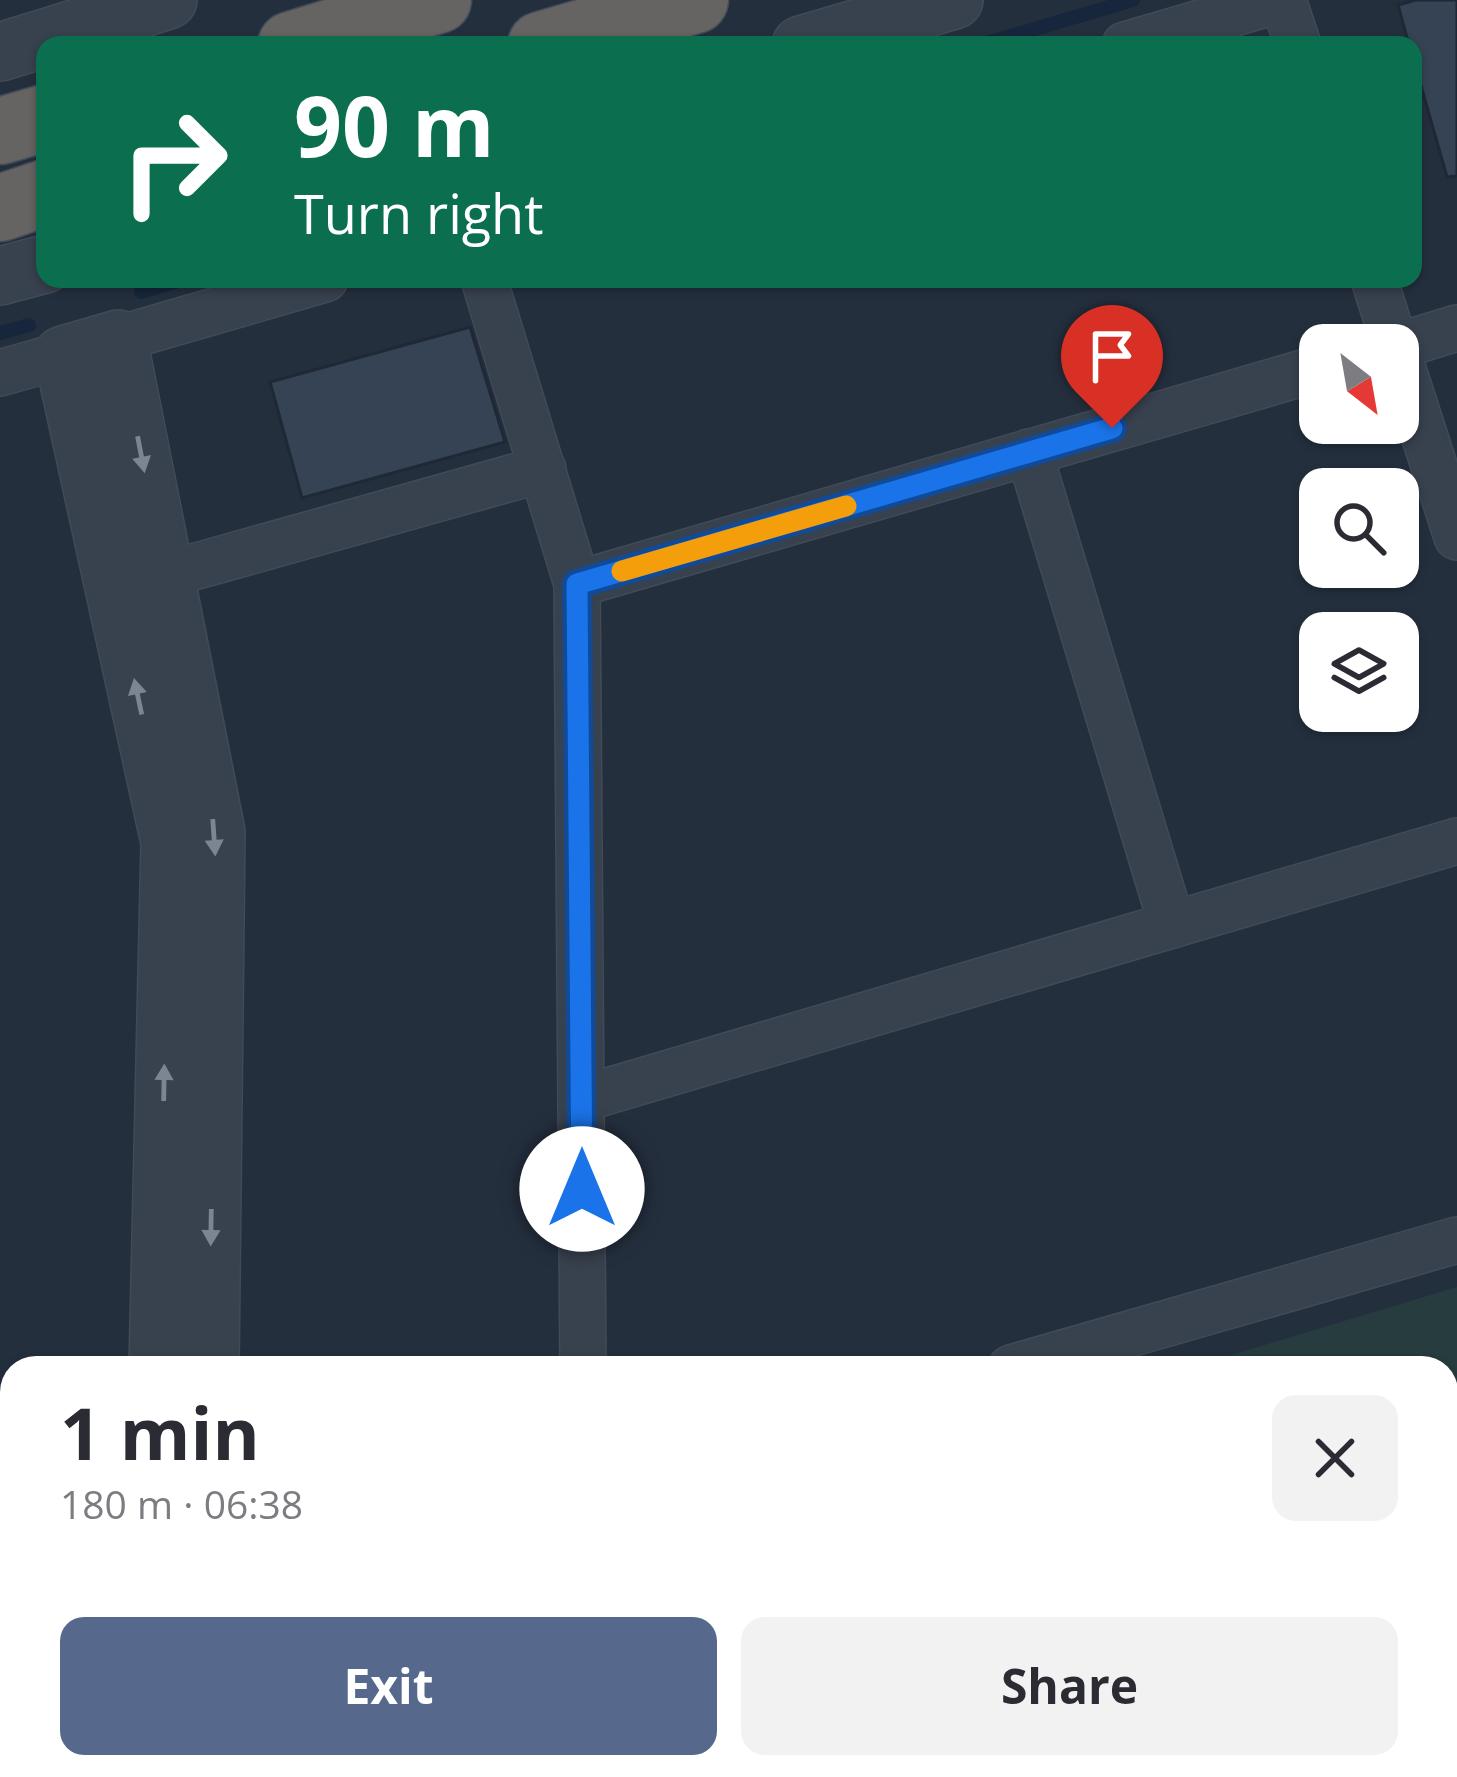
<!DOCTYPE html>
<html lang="en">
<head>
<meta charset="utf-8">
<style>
  :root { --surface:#fff; --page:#f2f2f3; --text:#2b2b33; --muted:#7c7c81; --accent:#56698c }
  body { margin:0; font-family:"Open Sans",sans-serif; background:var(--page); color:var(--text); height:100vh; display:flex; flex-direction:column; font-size:45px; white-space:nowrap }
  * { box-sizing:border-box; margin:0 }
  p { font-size:39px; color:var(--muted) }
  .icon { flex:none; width:66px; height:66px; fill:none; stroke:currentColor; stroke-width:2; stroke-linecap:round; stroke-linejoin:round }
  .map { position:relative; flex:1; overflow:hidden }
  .panel { position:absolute; left:0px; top:1356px; width:1458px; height:423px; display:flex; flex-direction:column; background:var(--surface); border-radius:36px 36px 0 0; box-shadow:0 3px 9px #0004 }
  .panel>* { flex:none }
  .banner { position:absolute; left:36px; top:36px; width:1386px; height:252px; border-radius:24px; box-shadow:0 3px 9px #0004; background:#0b6e4f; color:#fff; overflow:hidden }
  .needle { width:78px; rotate:149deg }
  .fabs { position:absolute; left:1299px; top:324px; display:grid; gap:24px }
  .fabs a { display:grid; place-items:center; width:120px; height:120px; border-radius:24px; background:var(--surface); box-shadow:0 3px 9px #0004; font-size:60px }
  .pin { position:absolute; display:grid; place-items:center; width:102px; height:102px; color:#fff; margin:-123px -51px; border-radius:50% 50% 50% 0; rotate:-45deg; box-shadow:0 0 12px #0007 }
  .pin .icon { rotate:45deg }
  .me { position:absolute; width:132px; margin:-66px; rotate:0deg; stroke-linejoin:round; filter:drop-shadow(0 0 9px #0008) }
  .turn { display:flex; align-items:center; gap:42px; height:252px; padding:0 60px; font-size:54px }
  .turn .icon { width:156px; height:156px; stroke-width:2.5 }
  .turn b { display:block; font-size:84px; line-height:102px }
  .round { display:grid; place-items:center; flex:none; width:126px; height:126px; border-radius:24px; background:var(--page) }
  .head { display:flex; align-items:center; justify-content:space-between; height:204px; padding:0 60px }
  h1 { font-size:72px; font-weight:700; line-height:90px }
  .cta { display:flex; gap:24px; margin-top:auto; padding:24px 60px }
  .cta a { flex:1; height:138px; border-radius:24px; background:var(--accent); color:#fff; font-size:48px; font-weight:700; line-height:138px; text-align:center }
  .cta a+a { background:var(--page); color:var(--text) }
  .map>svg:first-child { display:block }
  .green { fill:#263c3f }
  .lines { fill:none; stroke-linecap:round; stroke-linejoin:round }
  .stream { stroke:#17263c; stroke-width:14 }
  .building { fill:#364354; stroke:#1f2835; stroke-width:3 }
  .minor-casing { stroke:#414a57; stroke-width:48 }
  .tertiary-casing { stroke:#414a57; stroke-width:60 }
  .trunk-casing { stroke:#434c59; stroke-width:69 }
  .minor { stroke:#38414e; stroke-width:45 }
  .tertiary { stroke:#38414e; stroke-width:57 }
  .trunk { stroke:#656462; stroke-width:66 }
  .oneway { fill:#7c8592 }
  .route-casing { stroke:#114b97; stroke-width:30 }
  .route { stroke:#1a73e8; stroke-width:21 }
  .slow { stroke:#f59e0b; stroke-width:21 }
</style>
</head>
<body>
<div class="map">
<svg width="1457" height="1777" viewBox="0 0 1457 1777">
  <rect width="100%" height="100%" fill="#242f3e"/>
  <path class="green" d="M1457 1287V1777H1245L1242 1767H1446V1368H1188Z"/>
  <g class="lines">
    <g class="stream">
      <path d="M980 45 1133 0"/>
      <path d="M141 292 184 279"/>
      <path d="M0 333 29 325"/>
    </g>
  </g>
  <g class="building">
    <path d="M1416 0H1457V176L1447 177 1413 58V45H1409L1398 5Z"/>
    <path d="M470 327 505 442 302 498 270 382Z"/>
  </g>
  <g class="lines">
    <defs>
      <g id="minor">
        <path d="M1283 0 1298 45"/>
        <path d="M1125 45 1279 0"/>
        <path d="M484 279 577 584 583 1368"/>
        <path d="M1374 279 1395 345"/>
        <path d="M118 339 325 279"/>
        <path d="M1398 346 1457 328"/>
        <path d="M1398 354 1457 537"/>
        <path d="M0 373 63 355"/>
        <path d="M1029 452 1172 925"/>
        <path d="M165 575 543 469"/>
        <path d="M577 584 1320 368"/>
        <path d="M581 1099 1457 841"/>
        <path d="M1011 1368 1457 1240"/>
        <path d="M872 1767 875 1777"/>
        <path d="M1204 1767 1207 1777"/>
        <path d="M784 1777 817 1767"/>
      </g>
      <g id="tertiary">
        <path d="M801 45 954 0"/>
        <path d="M0 52 168 0"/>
        <path d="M0 276 45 264"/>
        <path d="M158 1368 170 842 63 355 118 339 216 832 210 1368"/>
        <path d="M152 1777V1767"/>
        <path d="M205 1777V1767"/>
      </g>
      <g id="trunk">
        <path d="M291 45 438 0"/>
        <path d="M541 45 695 0"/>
        <path d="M0 131 45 118"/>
        <path d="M0 208 45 193"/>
      </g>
    </defs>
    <use href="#minor" class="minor-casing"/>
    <use href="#tertiary" class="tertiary-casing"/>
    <use href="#trunk" class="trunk-casing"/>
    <use href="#minor" class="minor"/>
    <use href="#tertiary" class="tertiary"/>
    <use href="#trunk" class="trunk"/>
  </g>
  <defs><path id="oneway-solid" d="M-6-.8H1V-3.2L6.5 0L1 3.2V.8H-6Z" transform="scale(3)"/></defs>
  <g class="oneway">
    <use href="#oneway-solid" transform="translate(141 454) rotate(79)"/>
    <use href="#oneway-solid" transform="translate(138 697) rotate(-102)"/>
    <use href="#oneway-solid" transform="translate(214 837) rotate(86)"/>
    <use href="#oneway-solid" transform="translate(164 1083) rotate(-89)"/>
    <use href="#oneway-solid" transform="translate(211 1227) rotate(91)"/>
  </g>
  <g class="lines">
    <defs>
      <path id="route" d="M582 1189 577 584 1112 428"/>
    </defs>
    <use href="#route" class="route-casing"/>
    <use href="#route" class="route"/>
    <path class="slow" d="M622 571 846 506"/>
  </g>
</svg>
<div class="fabs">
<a><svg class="needle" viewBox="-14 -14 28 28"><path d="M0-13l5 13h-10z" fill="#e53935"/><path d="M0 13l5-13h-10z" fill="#7c7c81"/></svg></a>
<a><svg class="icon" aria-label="search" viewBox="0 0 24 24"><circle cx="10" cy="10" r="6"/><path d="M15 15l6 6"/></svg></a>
<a><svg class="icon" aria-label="layers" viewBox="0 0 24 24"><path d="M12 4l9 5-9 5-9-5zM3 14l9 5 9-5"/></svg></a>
</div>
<div class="pin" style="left:1112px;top:428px;background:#d93025"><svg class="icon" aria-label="arrive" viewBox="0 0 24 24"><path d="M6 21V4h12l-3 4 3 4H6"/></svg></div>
<svg class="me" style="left:582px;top:1189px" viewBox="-20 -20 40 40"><circle r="19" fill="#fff"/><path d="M0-13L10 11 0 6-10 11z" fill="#1a73e8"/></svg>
<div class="banner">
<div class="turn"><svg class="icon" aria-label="right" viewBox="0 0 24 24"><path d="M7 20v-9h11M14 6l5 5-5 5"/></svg><div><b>90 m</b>Turn right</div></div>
</div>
<section class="panel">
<div class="head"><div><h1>1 min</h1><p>180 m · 06:38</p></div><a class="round"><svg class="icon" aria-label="close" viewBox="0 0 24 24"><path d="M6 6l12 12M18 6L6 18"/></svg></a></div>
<div class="cta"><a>Exit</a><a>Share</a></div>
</section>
</div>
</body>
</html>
